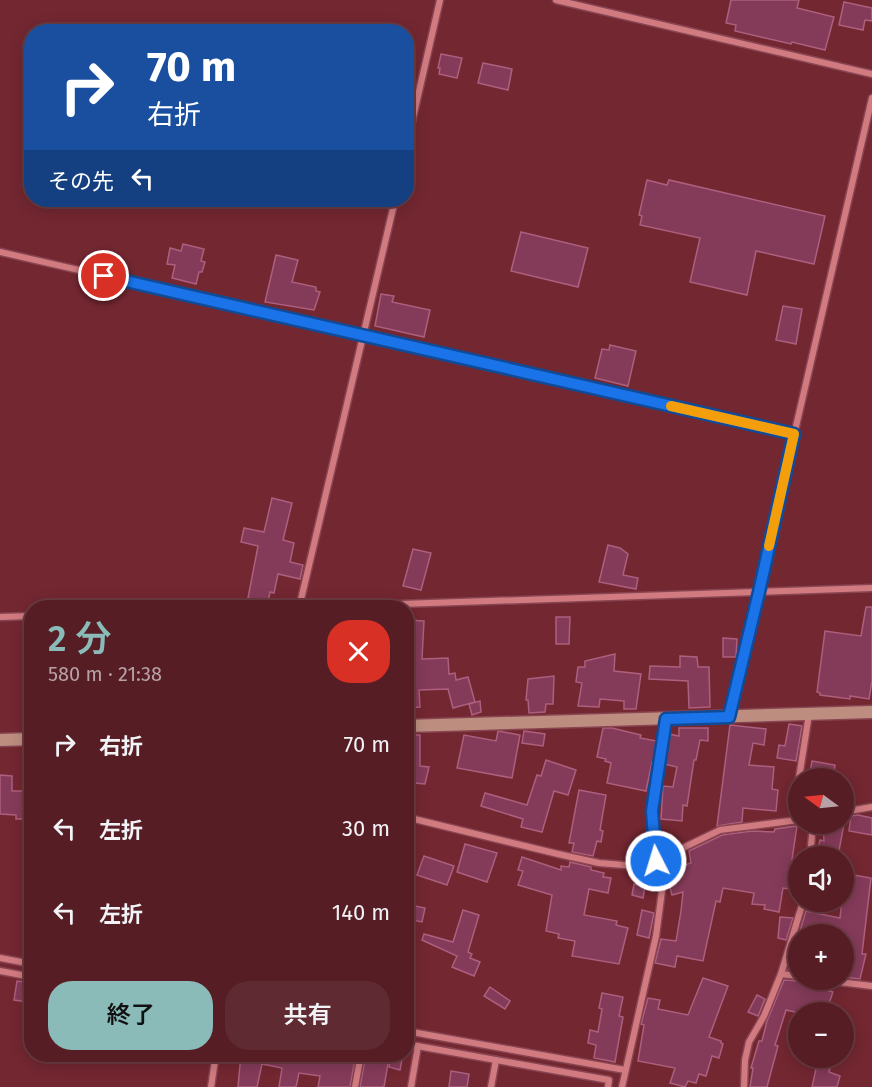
<!DOCTYPE html>
<html lang="ja">
<head>
<meta charset="utf-8">
<style>
  :root { --surface:#561d25; --page:#5f2a32; --text:#f1f3f6; --muted:#b6a2a7; --line:#6c3b42; --accent:#8bbbb9 }
  body { margin:0; font-family:"Fira Sans","Noto Sans JP",sans-serif; background:var(--page); color:var(--text); height:100vh; display:flex; flex-direction:column; font-size:22px; white-space:nowrap }
  * { box-sizing:border-box; margin:0 }
  p { font-size:20px; color:var(--muted) }
  .icon { flex:none; width:33px; height:33px; fill:none; stroke:currentColor; stroke-width:2; stroke-linecap:round; stroke-linejoin:round }
  .map { position:relative; flex:1; overflow:hidden }
  .side { position:absolute; left:24px; top:600px; width:390px; height:462px; display:flex; flex-direction:column; background:var(--surface); border-radius:24px; box-shadow:0 3px 15px #0003,0 0 0 2px var(--line) }
  .side>* { flex:none }
  .banner { position:absolute; left:24px; top:24px; width:390px; height:183px; border-radius:24px; box-shadow:0 3px 15px #0003,0 0 0 2px var(--line); background:#1a4fa0; color:#fff; overflow:hidden }
  .needle { width:39px; rotate:285deg }
  .fabs { position:absolute; left:788px; top:768px; display:grid; gap:12px }
  .fabs a { display:grid; place-items:center; width:66px; height:66px; border-radius:50%; background:var(--surface); box-shadow:0 3px 15px #0003,0 0 0 2px var(--line); font-size:30px }
  .pin { position:absolute; display:grid; place-items:center; width:51px; height:51px; color:#fff; margin:-26px; border:3px solid #fff; border-radius:50%; box-shadow:0 2px 6px #0007 }
  .me { position:absolute; width:66px; margin:-33px; rotate:355deg; stroke-linejoin:round; filter:drop-shadow(0 0 4px #0008) }
  .turn { display:flex; align-items:center; gap:21px; height:126px; padding:0 24px; font-size:27px }
  .turn .icon { width:78px; height:78px; stroke-width:2.5 }
  .turn b { display:block; font-size:42px; line-height:51px }
  .then { display:flex; align-items:center; height:57px; padding:0 24px; background:#0003; gap:12px; font-size:22px }
  .round { display:grid; place-items:center; flex:none; width:63px; height:63px; border-radius:24px; background:var(--page) }
  .headline { display:flex; align-items:center; justify-content:space-between; height:102px; padding:0 24px }
  h1 { font-size:36px; font-weight:600; line-height:45px; color:var(--accent) }
  .action { display:flex; gap:12px; margin-top:auto; padding:12px 24px }
  .action a { flex:1; height:69px; border-radius:24px; background:var(--accent); color:#111; font-size:24px; font-weight:600; line-height:69px; text-align:center }
  .action a+a { background:var(--page); color:var(--text) }
  ul { padding:0; list-style:none }
  li { display:flex; align-items:center; gap:18px; height:84px; padding:0 24px }
  li div { flex:1 }
  li b { display:block; font-size:22px }
  li em { font-style:normal }
  .map>svg:first-child { display:block }
  .building { fill:#843b59; stroke:#ad5f7e; stroke-width:1.5 }
  .lines { fill:none; stroke-linecap:round; stroke-linejoin:round }
  .street-casing { stroke:#884551; stroke-width:9 }
  .secondary-casing { stroke:#884551; stroke-width:15 }
  .street { stroke:#d17b81; stroke-width:6 }
  .secondary { stroke:#bd8e80; stroke-width:12 }
  .route-casing { stroke:#114b97; stroke-width:15 }
  .route { stroke:#1a73e8; stroke-width:10 }
  .slow { stroke:#f59e0b; stroke-width:10 }
</style>
</head>
<body>
<div class="map">
<svg width="872" height="1087" viewBox="0 0 872 1087">
  <rect width="100%" height="100%" fill="#732731"/>
  <g class="building">
    <path d="M731 0H799L797 8 834 17 825 50 792 42 791 44 735 31 736 25 726 23Z"/>
    <path d="M844 2 872 8V21L865 20 863 30 839 25Z"/>
    <path d="M441 54 462 58 457 78 439 74 440 68H438Z"/>
    <path d="M483 63 512 69 508 90 478 83Z"/>
    <path d="M647 180 667 185 669 180 825 216 814 264 756 251 747 295 690 282 700 238 640 225 642 216 639 215Z"/>
    <path d="M521 232 588 248 578 287 511 271Z"/>
    <path d="M183 244 204 249 201 261 205 262 202 272H199L196 284 172 278 175 265 167 264 170 248 181 251Z"/>
    <path d="M276 255 298 260 292 282 316 287V291L320 292 314 310 265 302Z"/>
    <path d="M381 294 394 296 392 302 430 310 424 337 375 326Z"/>
    <path d="M783 306 802 309 796 344 776 340Z"/>
    <path d="M610 345 636 351 628 386 595 378 602 349 609 350Z"/>
    <path d="M272 498 292 503 283 540 294 543 290 562 303 565 300 579 278 574 274 593 270 592 268 602 248 598 258 546 241 542 244 528 264 532Z"/>
    <path d="M608 545 620 548 628 554 623 575 638 578 636 589 599 582Z"/>
    <path d="M413 549 431 553 421 590 403 586Z"/>
    <path d="M866 607H872V681L869 699 850 696V699L820 695V693L817 692 825 631 861 636Z"/>
    <path d="M556 617H570L569 644H556Z"/>
    <path d="M407 620 424 621 422 659 448 658 449 674 455 673 456 680 468 677 475 702 453 708 448 689 419 690 420 707 406 708Z"/>
    <path d="M723 638 737 639 736 657H723Z"/>
    <path d="M615 654 614 671 641 674 636 709H624V701L600 699 599 707 578 706 582 683 576 682 578 667H585V661Z"/>
    <path d="M680 656 697 657 698 667H709L710 707 689 708 688 681 649 679 650 666 680 667Z"/>
    <path d="M554 676 553 704H546L545 712 529 713 528 700H526L528 679Z"/>
    <path d="M480 701 481 712 472 715 469 704Z"/>
    <path d="M789 724 802 726 796 761 777 758 779 745 785 746Z"/>
    <path d="M730 725 766 729 764 745 753 743 749 765 774 767 772 789 778 790 776 811 743 808 742 822 717 826Z"/>
    <path d="M603 728H612L641 735 640 738 657 741 654 762H652L646 791 607 783 611 763 605 761 606 759 597 757Z"/>
    <path d="M679 728H708V741L700 740 696 760H694L687 806 683 805 682 821 661 819 663 786 673 787 677 767 664 764 669 734 679 736Z"/>
    <path d="M498 731 520 735 512 778 457 768 464 735 496 741Z"/>
    <path d="M524 731 545 734 543 746 522 743Z"/>
    <path d="M406 735H420V766L429 767 425 784 414 783 415 770H406Z"/>
    <path d="M546 760 576 770 568 795 554 791 542 832 521 827 523 819 481 806 485 793 527 805 537 775 541 776Z"/>
    <path d="M812 761 835 765 833 778H809Z"/>
    <path d="M0 775 12 776V791H30V819H16V815L0 814Z"/>
    <path d="M579 790 606 795 600 830 603 831 601 842 597 841 593 856 572 852 574 843H569Z"/>
    <path d="M858 815 872 818V835L849 831 851 816Z"/>
    <path d="M823 824H844L838 856H816L820 840 824 841Z"/>
    <path d="M797 826 790 873 798 874 796 890 783 888 779 912 764 909 765 905 752 904 754 893 723 888 720 902 716 901 703 961 677 956 675 967 655 963 661 939 676 941 681 911 683 892 672 895 665 871 691 863 689 851 722 835 752 831 774 832 775 829Z"/>
    <path d="M465 844 497 853 487 882 457 872Z"/>
    <path d="M424 856 454 866 447 885 417 875Z"/>
    <path d="M522 857 561 870V866L569 867 570 862 591 867V870L604 873 603 877 611 878 608 893 589 889 584 915 617 921 616 925 628 928 619 964 572 956 575 941 558 938 559 934 546 931 552 895 518 885 523 871 518 870Z"/>
    <path d="M854 875 871 878 862 954H866L860 979 843 977V934H799L806 911 840 918 843 891 852 892Z"/>
    <path d="M634 884 645 886 643 898 632 895Z"/>
    <path d="M406 904 425 908 422 922 406 919Z"/>
    <path d="M463 910 479 915 468 952 472 954 470 958 480 962 474 976 452 967 457 956 422 940 424 934 453 942Z"/>
    <path d="M642 910 654 913 649 938 637 935Z"/>
    <path d="M780 917 793 918 786 940 778 938Z"/>
    <path d="M798 936V971L788 970Z"/>
    <path d="M703 978 728 986 709 1037 721 1041V1043L723 1044 719 1058 712 1056 706 1076 699 1074 696 1083 688 1081 685 1087 670 1083 675 1068 638 1061 644 1025 641 1024 648 998 660 1000 658 1009 688 1015Z"/>
    <path d="M784 980 798 981 833 992 826 1012H795L786 1010 775 1045 778 1046 767 1087H750L753 1068H751L759 1041H762L767 1021Z"/>
    <path d="M17 981 30 983 27 1002 14 1000Z"/>
    <path d="M490 987 510 1001 505 1009 484 996Z"/>
    <path d="M602 993 623 997 619 1016 623 1017 615 1062 594 1058 596 1045 588 1043 590 1030 598 1032 602 1009 599 1008Z"/>
    <path d="M757 995 765 999 758 1016 748 1012Z"/>
    <path d="M241 1054H356L350 1087H318L320 1076 299 1073 296 1087H279L282 1068 262 1064 257 1087H238Z"/>
    <path d="M366 1054 389 1058 384 1087H360Z"/>
    <path d="M391 1054H403L400 1070 389 1067Z"/>
    <path d="M817 1064 830 1068 829 1072 840 1076 837 1087H812Z"/>
    <path d="M451 1071 469 1074 467 1087H449Z"/>
  </g>
  <g class="lines">
    <defs>
      <g id="street">
        <path d="M556 0 872 74"/>
        <path d="M406 148 440 0"/>
        <path d="M0 252 794 434"/>
        <path d="M285 608 872 588"/>
        <path d="M299 608 395 200"/>
        <path d="M0 617 32 616"/>
        <path d="M729 716 872 98"/>
        <path d="M799 778 809 714"/>
        <path d="M843 812 872 807"/>
        <path d="M406 817 558 854 599 863 636 866 656 861 720 830 798 820"/>
        <path d="M795 820 794 807 798 786"/>
        <path d="M810 856 813 824"/>
        <path d="M0 958 32 964"/>
        <path d="M0 971 32 977"/>
        <path d="M781 974 798 976"/>
        <path d="M823 980 872 986"/>
        <path d="M406 1031 625 1070"/>
        <path d="M406 1044 609 1080 608 1087"/>
        <path d="M211 1087 216 1054"/>
        <path d="M355 1087 361 1054"/>
        <path d="M411 1087 418 1046"/>
        <path d="M491 1087 496 1060"/>
        <path d="M622 1087 656 936 663 883 656 861 652 811 666 719"/>
        <path d="M744 1087 745 1060 749 1042 764 1016 781 974 803 902"/>
      </g>
      <g id="secondary">
        <path d="M406 726 872 712"/>
        <path d="M0 740 32 739"/>
      </g>
    </defs>
    <use href="#street" class="street-casing"/>
    <use href="#secondary" class="secondary-casing"/>
    <use href="#street" class="street"/>
    <use href="#secondary" class="secondary"/>
  </g>
  <g class="lines">
    <defs>
      <path id="route" d="M104 276 794 434 759 592 729 717 666 719 652 811 656 861"/>
    </defs>
    <use href="#route" class="route-casing"/>
    <use href="#route" class="route"/>
    <path class="slow" d="M671 406 794 434 769 546"/>
  </g>
</svg>
<div class="fabs">
<a><svg class="needle" viewBox="-14 -14 28 28"><path d="M0-13l5 13h-10z" fill="#e53935"/><path d="M0 13l5-13h-10z" fill="#b6a2a7"/></svg></a>
<a><svg class="icon" aria-label="sound" viewBox="0 0 24 24"><path d="M4 9h4l5-4v14l-5-4H4zM17 9q2 3 0 6"/></svg></a>
<a>+</a>
<a>−</a>
</div>
<div class="pin" style="left:104px;top:276px;background:#d93025"><svg class="icon" aria-label="arrive" viewBox="0 0 24 24"><path d="M6 21V4h12l-3 4 3 4H6"/></svg></div>
<svg class="me" style="left:656px;top:861px" viewBox="-20 -20 40 40"><circle r="17" fill="#1a73e8" stroke="#fff" stroke-width="3"/><path d="M0-11L8 9 0 5-8 9z" fill="#fff"/></svg>
<div class="banner">
<div class="turn"><svg class="icon" aria-label="right" viewBox="0 0 24 24"><path d="M7 20v-9h11M14 6l5 5-5 5"/></svg><div><b>70 m</b>右折</div></div>
<div class="then">その先<svg class="icon" aria-label="left" viewBox="0 0 24 24"><path d="M17 20v-9H6M10 6l-5 5 5 5"/></svg></div>
</div>
<section class="side">
<div class="headline"><div><h1>2 分</h1><p>580 m · 21:38</p></div><a class="round" style="background:#d93025;color:#fff"><svg class="icon" aria-label="close" viewBox="0 0 24 24"><path d="M6 6l12 12M18 6L6 18"/></svg></a></div>
<ul>
<li><svg class="icon" aria-label="right" viewBox="0 0 24 24"><path d="M7 20v-9h11M14 6l5 5-5 5"/></svg><div><b>右折</b></div><em>70 m</em></li>
<li><svg class="icon" aria-label="left" viewBox="0 0 24 24"><path d="M17 20v-9H6M10 6l-5 5 5 5"/></svg><div><b>左折</b></div><em>30 m</em></li>
<li><svg class="icon" aria-label="left" viewBox="0 0 24 24"><path d="M17 20v-9H6M10 6l-5 5 5 5"/></svg><div><b>左折</b></div><em>140 m</em></li>
</ul>
<div class="action"><a>終了</a><a>共有</a></div>
</section>
</div>
</body>
</html>
